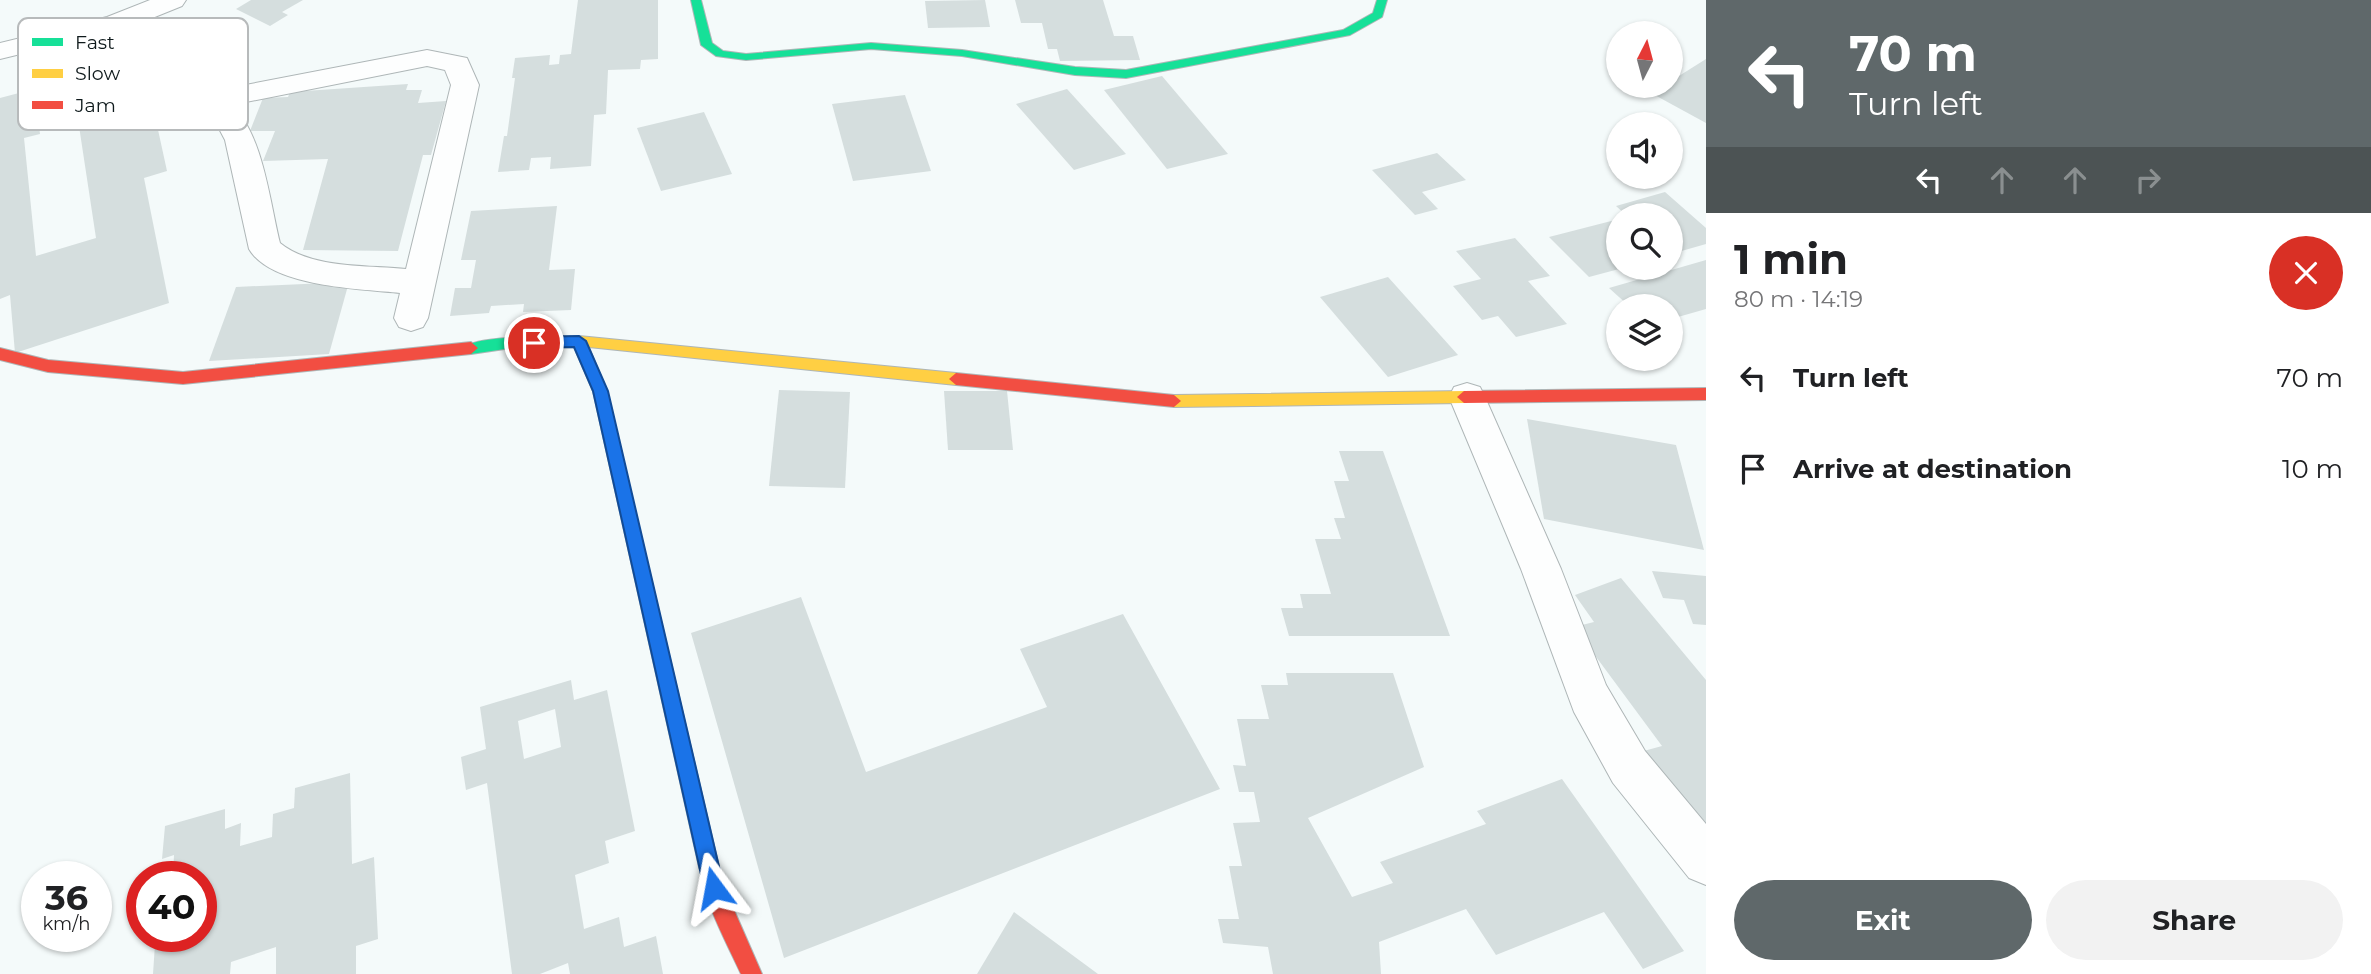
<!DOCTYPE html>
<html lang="en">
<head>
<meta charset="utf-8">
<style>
  :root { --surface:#fff; --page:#f2f2f2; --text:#202124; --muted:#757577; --accent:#5f686a }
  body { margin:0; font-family:Montserrat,sans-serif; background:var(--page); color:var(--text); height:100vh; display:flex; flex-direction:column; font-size:26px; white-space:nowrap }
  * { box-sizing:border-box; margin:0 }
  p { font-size:23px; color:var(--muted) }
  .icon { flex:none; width:38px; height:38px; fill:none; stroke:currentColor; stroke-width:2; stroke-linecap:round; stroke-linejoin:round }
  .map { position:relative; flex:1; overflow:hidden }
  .details { display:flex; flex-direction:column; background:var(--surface); width:665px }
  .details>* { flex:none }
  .guide { background:#5f686a; color:#fff; overflow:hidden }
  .needle { width:46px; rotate:6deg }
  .buttons { position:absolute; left:1606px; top:21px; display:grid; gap:14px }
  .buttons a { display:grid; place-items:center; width:77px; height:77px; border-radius:50%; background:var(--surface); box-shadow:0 2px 5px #0004; font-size:35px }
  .speed { position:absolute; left:21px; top:861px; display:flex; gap:14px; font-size:35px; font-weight:700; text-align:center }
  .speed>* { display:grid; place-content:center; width:91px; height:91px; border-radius:50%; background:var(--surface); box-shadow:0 2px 5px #0004; line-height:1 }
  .speed small { font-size:18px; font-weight:400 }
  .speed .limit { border:10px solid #d22; background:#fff; color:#111 }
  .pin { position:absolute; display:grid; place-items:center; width:60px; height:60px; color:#fff; margin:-30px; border:4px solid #fff; border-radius:50%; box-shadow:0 2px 7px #0007 }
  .me { position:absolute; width:77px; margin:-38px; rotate:347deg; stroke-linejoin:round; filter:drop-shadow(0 0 5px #0008) }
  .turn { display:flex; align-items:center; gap:24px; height:147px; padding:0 28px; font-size:32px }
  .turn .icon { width:91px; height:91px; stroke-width:2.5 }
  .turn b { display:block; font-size:49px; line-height:60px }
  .lanes { display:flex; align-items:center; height:66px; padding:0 28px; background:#0003; justify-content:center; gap:35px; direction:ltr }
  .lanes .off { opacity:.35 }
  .round { display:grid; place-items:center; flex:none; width:74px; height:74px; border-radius:37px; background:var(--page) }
  .summary { display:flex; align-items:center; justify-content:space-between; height:119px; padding:0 28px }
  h1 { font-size:42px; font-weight:700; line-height:52px }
  .primary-button { display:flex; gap:14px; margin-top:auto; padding:14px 28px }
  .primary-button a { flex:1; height:80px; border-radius:42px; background:var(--accent); color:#fff; font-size:28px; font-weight:700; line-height:80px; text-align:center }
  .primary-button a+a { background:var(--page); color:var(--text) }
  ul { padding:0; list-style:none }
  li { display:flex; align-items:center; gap:21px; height:91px; padding:0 28px }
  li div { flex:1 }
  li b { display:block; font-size:26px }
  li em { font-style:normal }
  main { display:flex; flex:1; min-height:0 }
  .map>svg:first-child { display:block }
  .building { fill:#d5dede; fill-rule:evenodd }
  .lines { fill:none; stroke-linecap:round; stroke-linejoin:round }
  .street-casing { stroke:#aeb6b7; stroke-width:2 }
  .fast-casing { stroke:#aeb6b7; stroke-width:2 }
  .slow-casing { stroke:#aeb6b7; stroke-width:2 }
  .jam-casing { stroke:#aeb6b7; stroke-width:2 }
  .street { fill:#fdfefe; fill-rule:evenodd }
  .fast { fill:#16e098; fill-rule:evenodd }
  .slow { fill:#ffcf43; fill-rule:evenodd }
  .jam { fill:#f24e42; fill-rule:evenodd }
  .route { fill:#1a73e8; stroke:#114b97; stroke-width:2 }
  .key { fill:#fff; stroke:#b7babb; stroke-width:2 }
  .key-label { font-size:19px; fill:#0f1a1c }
</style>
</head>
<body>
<main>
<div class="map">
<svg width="1706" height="974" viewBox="0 0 1706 974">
  <rect width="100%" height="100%" fill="#f4fafa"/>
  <g class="building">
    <path d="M251 0H303L282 12 288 15 270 26 236 9Z"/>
    <path d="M578 0H658V59L641 60 640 69 608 70 606 114 594 115 591 166 550 169 551 157 531 158 529 170 498 172 504 136H507L515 78H512L515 58 550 55 549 65 559 64 560 55 571 54Z"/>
    <path d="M985 0 990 27 928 28 925 1Z"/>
    <path d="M1015 0H1103L1114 36H1133L1140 60 1060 61 1057 49H1048L1042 23H1021Z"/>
    <path d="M1706 59V123L1651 93 1663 86H1671V81Z"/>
    <path d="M143 61 167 171 144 178 169 303 15 353 10 295 0 299V98L34 89 40 134 24 138 36 256 96 238 72 80Z"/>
    <path d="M1162 76 1228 154 1167 169 1104 90Z"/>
    <path d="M408 84 406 90H422L418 103 446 101 431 155H423L398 251 303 250 328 159 263 161 275 131H250L263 98 288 97 290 92Z"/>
    <path d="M1067 89 1126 154 1074 170 1016 104Z"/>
    <path d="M905 95 931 171 853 181 832 104Z"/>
    <path d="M704 112 732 174 661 191 637 128Z"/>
    <path d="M1437 153 1466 180 1422 192 1438 209 1415 215 1372 170Z"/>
    <path d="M1665 192 1706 228V244L1671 254V215H1626L1616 206Z"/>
    <path d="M557 206 549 270 575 269 571 310 523 312 524 304 491 306 489 313 450 316 455 288H471L476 260H461L471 211Z"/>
    <path d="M1619 219V269L1589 277 1549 237Z"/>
    <path d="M1515 238 1550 276 1528 281 1567 324 1516 337 1498 316 1482 320 1453 286 1481 279 1456 251Z"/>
    <path d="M1706 260V309L1671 319V306H1629L1609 288Z"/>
    <path d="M1388 277 1458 355 1388 377 1320 297Z"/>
    <path d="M349 282 329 354 209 361 236 287Z"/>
    <path d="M779 390 850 392 845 488 769 486Z"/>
    <path d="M944 391H1007L1013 450H948Z"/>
    <path d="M1527 419 1676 445 1704 550 1544 519Z"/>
    <path d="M1339 451H1383L1450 636H1289L1281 608H1303L1300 594H1331L1315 539H1341L1334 518H1345L1334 481H1349Z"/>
    <path d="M1652 571 1706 576V625L1693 624 1684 600 1663 598Z"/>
    <path d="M1621 578 1706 680V843L1640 752 1662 746 1574 627 1594 622 1575 595Z"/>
    <path d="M801 597 866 772 1047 707 1020 649 1123 614 1220 789 784 958 691 633Z"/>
    <path d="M1286 673H1393L1424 767 1308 818 1352 897 1393 883 1380 862 1486 824 1477 811 1562 779 1684 951 1643 969 1604 912 1496 955 1466 909 1379 942 1381 974H1273L1268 947 1223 943 1218 919H1239L1229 866H1242L1233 823 1260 822 1254 792H1239L1233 765 1246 766 1237 719H1269L1261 685H1288Z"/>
    <path d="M571 680 574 700 607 690 635 831 605 841 609 863 575 875 584 929 619 917 624 947 656 936 663 974H570L568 963 540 974H512L487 783 466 790 461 757 486 749 480 707ZM555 709 561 747 524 759 518 721Z"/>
    <path d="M350 773 352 864 374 857 378 939 356 946V974H276V947L231 962 230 974H153L155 944 170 940V936H201V877H173L174 855 162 859 165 826 225 809V829L241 823 240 846 272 837 273 814 294 808 295 788Z"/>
    <path d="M1014 912 1098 974H977Z"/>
  </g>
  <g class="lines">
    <defs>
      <g id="street">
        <path d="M150 0H186L182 6 135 25 214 91 427 50 467 58 479 85 428 318 423 327 411 331 399 327 394 318 400 293C360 289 271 287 249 249L225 140 216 123 111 32 0 59V43L107 17ZM427 66 445 70 451 85 406 269C367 265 312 269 280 243 270 204 263 132 231 105Z"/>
        <path d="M1467 383 1480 387 1485 397 1561 569 1606 685 1645 751 1706 824V885L1689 878 1613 783 1574 712 1521 569 1449 397 1454 387Z"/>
      </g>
      <g id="fast">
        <path d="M691 0H701L712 43 723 51 746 54 871 43 962 50 1075 67 1126 70 1343 30 1373 13 1377 0H1387L1382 17 1350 35 1126 78 1075 75 962 56 871 49 746 60 716 56 701 45Z"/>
        <path d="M579 336 586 341 607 391 719 867 716 874 709 877 702 874 699 867 593 391 574 347 512 348 471 354 464 348C474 335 559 336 579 336Z"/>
      </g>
      <g id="slow">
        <path d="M579 336 956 373 963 379 956 385 579 346 572 341Z"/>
        <path d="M1464 391 1471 397 1464 403 1174 407 1167 401 1174 395Z"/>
      </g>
      <g id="jam">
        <path d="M471 342 478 348 471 354 183 384 48 372 0 360V348L48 360 183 372Z"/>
        <path d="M956 373 1174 395 1181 401 1174 407 956 385 949 379Z"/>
        <path d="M1706 388V400L1464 403 1457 397 1464 391Z"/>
        <path d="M709 857 716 860 724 887 762 974H741C731 951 693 882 702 860Z"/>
      </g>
    </defs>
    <use href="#street" class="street-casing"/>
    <use href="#fast" class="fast-casing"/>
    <use href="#slow" class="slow-casing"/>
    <use href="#jam" class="jam-casing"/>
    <use href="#street" class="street"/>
    <use href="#fast" class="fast"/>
    <use href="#slow" class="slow"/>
    <use href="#jam" class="jam"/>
  </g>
  <path class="route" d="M579 336 586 341 608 391 724 888 721 895 714 898 707 895 704 888 593 391 574 347 534 348 527 343 534 337Z"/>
  <rect x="18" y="18" width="230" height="112" rx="10" class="key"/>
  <rect x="32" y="38" width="31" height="8" fill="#16e098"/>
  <rect x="32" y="69" width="31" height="9" fill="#ffcf43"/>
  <rect x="32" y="101" width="31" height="8" fill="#f24e42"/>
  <g class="key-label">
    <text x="75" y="49">Fast</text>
    <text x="75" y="80">Slow</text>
    <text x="75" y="112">Jam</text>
  </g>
</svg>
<div class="buttons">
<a><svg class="needle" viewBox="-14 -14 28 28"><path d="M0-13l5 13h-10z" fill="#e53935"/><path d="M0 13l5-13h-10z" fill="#757577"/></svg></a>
<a><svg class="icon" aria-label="sound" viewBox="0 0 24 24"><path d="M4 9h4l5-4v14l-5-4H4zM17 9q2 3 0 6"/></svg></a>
<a><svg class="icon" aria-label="search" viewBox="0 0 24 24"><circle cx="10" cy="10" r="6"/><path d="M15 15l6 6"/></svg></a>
<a><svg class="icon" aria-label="layers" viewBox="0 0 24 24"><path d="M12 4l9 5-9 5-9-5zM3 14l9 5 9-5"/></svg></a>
</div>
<div class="speed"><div>36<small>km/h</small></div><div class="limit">40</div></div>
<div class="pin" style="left:534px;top:343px;background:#d93025"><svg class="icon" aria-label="arrive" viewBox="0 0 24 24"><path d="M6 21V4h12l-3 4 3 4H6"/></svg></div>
<svg class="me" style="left:714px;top:888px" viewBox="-20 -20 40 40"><path d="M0-17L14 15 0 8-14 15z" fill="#1a73e8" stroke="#fff" stroke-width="4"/></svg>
</div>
<section class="details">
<div class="guide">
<div class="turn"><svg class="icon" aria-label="left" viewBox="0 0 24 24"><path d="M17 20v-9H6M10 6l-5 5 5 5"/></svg><div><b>70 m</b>Turn left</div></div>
<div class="lanes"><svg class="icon" aria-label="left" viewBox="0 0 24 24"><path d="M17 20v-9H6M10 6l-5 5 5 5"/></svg><svg class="icon off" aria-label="ahead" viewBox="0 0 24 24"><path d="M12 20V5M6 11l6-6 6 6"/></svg><svg class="icon off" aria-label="ahead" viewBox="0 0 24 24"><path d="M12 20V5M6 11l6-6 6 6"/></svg><svg class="icon off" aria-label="right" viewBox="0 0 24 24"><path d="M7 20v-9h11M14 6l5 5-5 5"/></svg></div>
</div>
<div class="summary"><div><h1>1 min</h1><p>80 m · 14:19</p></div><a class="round" style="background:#d93025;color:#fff"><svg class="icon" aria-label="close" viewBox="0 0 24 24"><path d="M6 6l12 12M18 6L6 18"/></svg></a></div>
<ul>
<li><svg class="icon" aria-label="left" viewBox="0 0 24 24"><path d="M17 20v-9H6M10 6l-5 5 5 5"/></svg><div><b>Turn left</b></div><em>70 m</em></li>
<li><svg class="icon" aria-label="arrive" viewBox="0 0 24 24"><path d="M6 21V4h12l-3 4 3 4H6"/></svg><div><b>Arrive at destination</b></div><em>10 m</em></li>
</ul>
<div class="primary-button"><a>Exit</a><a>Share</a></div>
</section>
</main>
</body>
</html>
